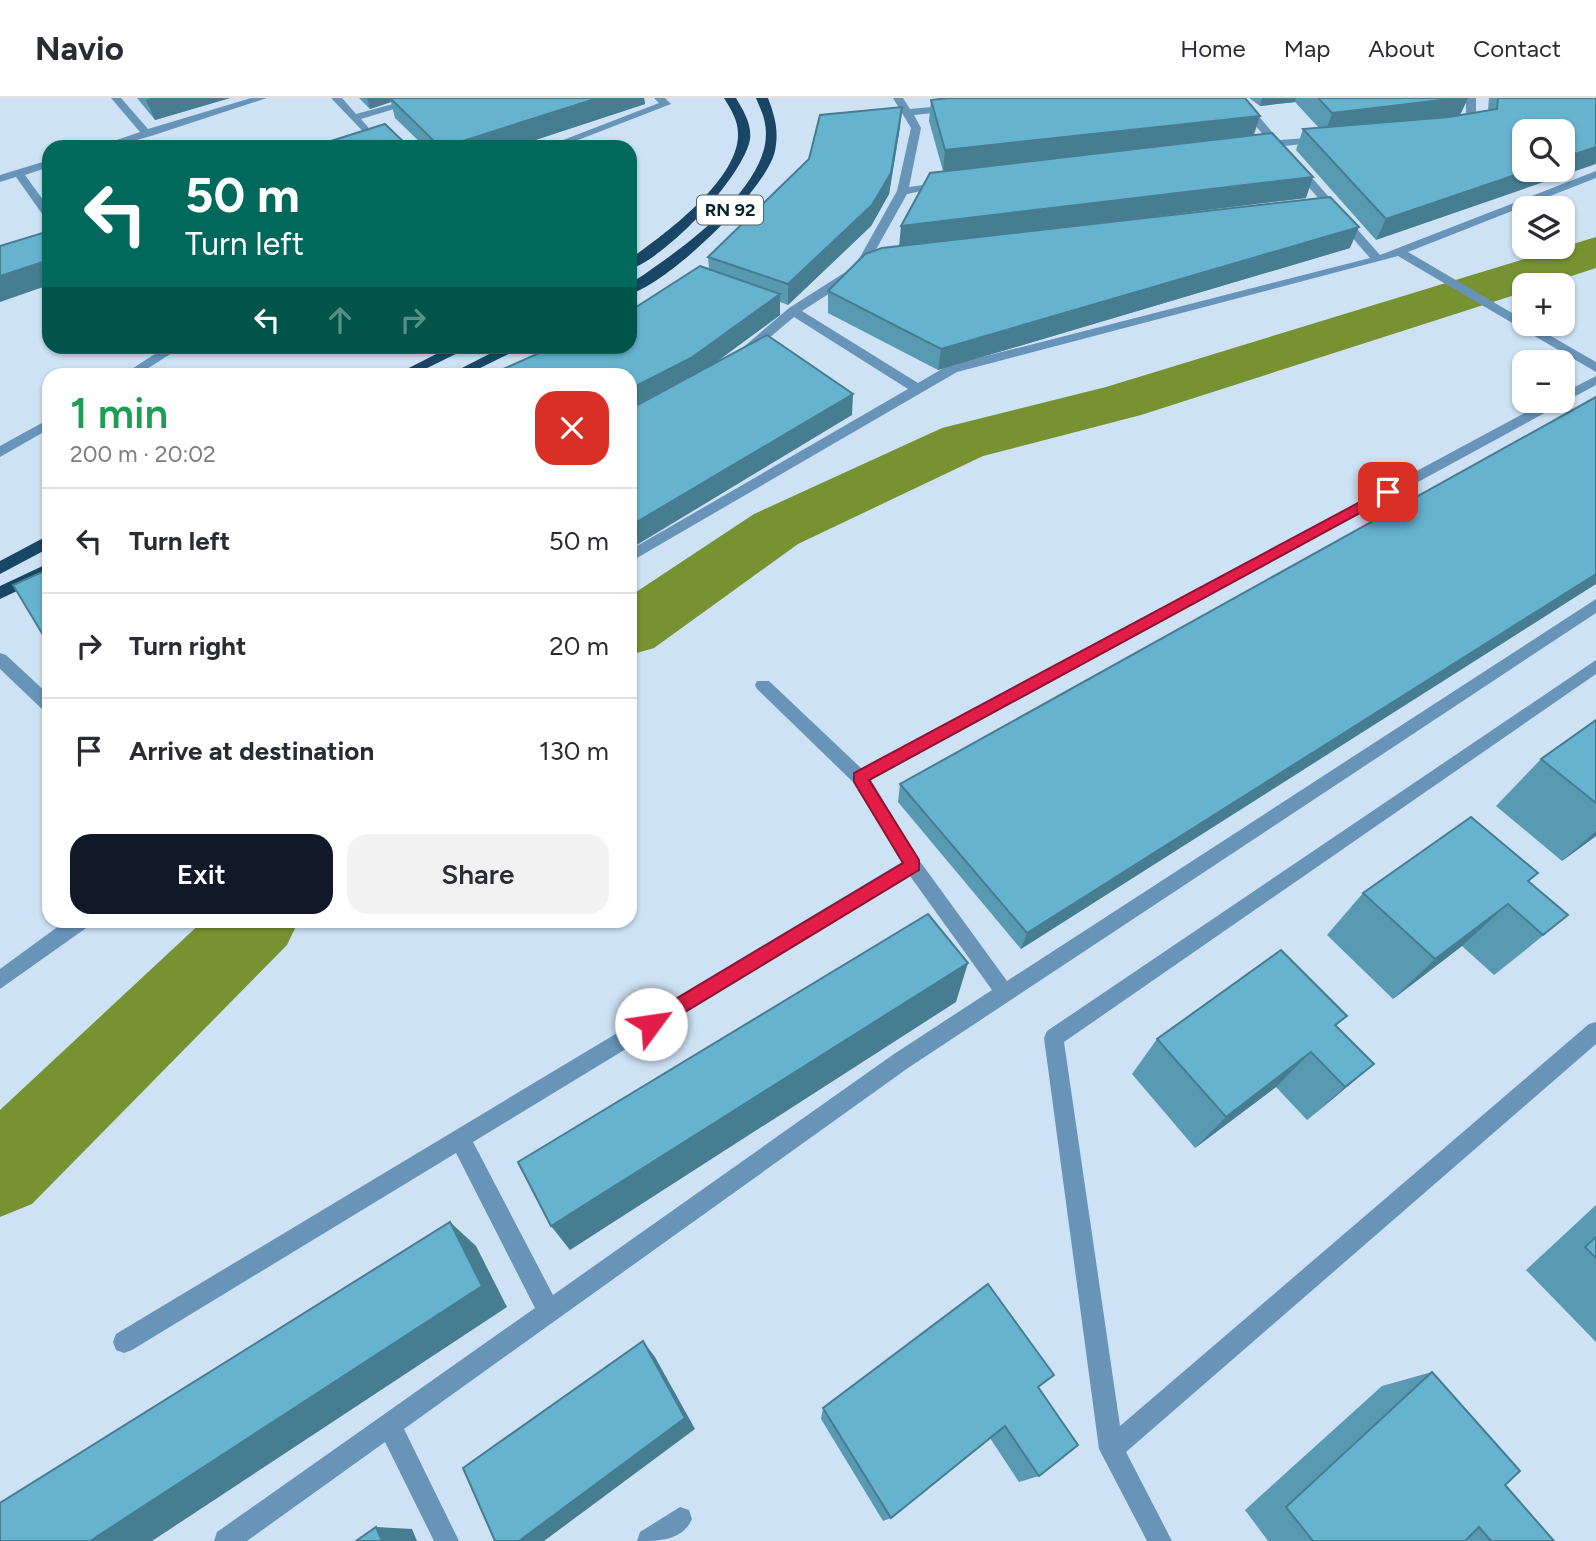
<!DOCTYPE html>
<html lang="en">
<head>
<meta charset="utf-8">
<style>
  :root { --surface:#fff; --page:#f2f2f3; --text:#2b2b33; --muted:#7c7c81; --line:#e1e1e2; --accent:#111827 }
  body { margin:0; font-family:Figtree,sans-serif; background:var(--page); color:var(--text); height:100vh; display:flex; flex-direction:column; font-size:26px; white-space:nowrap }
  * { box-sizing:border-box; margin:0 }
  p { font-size:23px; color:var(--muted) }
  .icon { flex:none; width:38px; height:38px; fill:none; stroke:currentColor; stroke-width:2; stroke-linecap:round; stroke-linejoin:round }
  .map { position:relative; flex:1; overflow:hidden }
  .sheet { position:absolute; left:42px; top:270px; width:595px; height:560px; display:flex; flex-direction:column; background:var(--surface); border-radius:21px; box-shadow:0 2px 5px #0004 }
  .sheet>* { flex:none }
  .banner { position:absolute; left:42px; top:42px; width:595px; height:214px; border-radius:21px; box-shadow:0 2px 5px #0004; background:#00695c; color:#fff; overflow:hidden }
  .controls { position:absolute; left:1512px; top:21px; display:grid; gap:14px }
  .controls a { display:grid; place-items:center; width:63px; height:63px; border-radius:14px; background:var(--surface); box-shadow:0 2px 5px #0004; font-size:35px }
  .pin { position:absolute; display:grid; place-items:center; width:60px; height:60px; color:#fff; margin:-30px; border-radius:14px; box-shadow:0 4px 10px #0006 }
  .me { position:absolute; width:77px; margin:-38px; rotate:59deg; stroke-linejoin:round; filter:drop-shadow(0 0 5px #0008) }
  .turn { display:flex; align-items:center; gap:24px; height:147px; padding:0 28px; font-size:32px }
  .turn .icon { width:91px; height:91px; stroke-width:2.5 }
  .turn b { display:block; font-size:49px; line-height:60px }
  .lanes { display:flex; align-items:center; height:66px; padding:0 28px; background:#0003; justify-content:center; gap:35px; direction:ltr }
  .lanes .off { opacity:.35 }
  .round { display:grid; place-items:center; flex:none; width:74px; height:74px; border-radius:21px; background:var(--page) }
  .summary { display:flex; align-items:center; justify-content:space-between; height:119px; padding:0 28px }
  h1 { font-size:42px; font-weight:600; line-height:52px; color:#1e9e55 }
  .primary-button { display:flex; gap:14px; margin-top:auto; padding:14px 28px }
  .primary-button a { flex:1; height:80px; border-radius:21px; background:var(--accent); color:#fff; font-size:28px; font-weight:600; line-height:80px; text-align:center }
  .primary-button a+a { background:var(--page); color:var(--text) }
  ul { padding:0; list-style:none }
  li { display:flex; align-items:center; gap:21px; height:105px; padding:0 28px; border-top:2px solid var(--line) }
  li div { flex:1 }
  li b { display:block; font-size:26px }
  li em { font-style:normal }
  header { display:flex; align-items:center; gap:42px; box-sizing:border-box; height:98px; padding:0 35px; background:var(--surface); border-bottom:2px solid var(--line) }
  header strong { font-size:33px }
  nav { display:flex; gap:38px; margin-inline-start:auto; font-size:24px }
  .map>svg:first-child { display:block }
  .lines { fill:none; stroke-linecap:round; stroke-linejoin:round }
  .river { fill:#779331; fill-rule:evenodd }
  .minor { fill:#6894b8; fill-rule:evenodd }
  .trunk { fill:#1a4666; fill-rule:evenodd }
  .wall { fill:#589ab2 }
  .shaded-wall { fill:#477d91 }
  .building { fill:#66b3cf; stroke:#477d91; stroke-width:2 }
  .route { fill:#e11d48; stroke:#92132f; stroke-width:2 }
  .labels { text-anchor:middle; stroke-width:5; stroke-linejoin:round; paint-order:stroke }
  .shield { fill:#fff; stroke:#54646f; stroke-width:2 }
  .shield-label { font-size:18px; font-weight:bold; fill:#0a2131 }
</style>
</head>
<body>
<header>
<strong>Navio</strong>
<nav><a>Home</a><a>Map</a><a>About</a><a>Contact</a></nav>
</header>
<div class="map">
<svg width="1596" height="1443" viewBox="0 0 1596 1443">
  <rect width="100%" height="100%" fill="#cde2f5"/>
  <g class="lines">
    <g class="river">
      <path d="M1596 139V170L1544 187H1524V194L1141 317 983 358 798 446 654 550 630 557V498L754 416 942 330 1106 289Z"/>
      <path d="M204 822H299L287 847 32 1106 0 1119V1012Z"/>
    </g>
    <g class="minor">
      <path d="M111 0H121L148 31 251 0H267L151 38 112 49H96L140 34Z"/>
      <path d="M331 0H342L356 16 415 0H431L361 21 380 43 375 46Z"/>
      <path d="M654 0H665L671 6 560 49H545L659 5Z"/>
      <path d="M893 0H903L910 11 952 7 957 10 952 13 914 17 921 30 909 89 945 84 951 87 907 96 864 173 802 213 918 285 947 268 1370 160 1274 49 1254 50V46L1269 44 1233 0H1243L1279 42 1324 39V43L1320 44 1284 48 1380 157 1596 73V80L1408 154 1524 222V226H1530L1596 264V274L1398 158 957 274 630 464V452L908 291 794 219 750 256H740L739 253 789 210 855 168 897 93 911 30Z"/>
      <path d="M1466 0H1476V26L1471 29H1456V25L1466 23Z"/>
      <path d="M49 62V69L25 77 49 110V121L45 120 16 79 0 84V77Z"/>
      <path d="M167 248H183L139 276H124Z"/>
      <path d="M1596 278V287L871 682 919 762 1007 883 1596 501V515L908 970 404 1331 459 1443H434L385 1344 247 1443H214L217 1434 535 1210 456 1055 132 1252 124 1255 116 1252 113 1244 116 1236 902 764 854 685 757 591 755 587 757 583H769L862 671 1547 303H1563V295ZM910 778 992 892 894 956 553 1197 473 1044Z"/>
      <path d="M49 321V331L0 359V348Z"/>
      <path d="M0 555 6 557 49 597V613L43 612 0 571Z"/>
      <path d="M1596 562V576L1064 944 1120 1328 1589 926 1596 924V946L1126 1354 1172 1443H1147L1099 1351 1044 940 1047 933Z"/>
      <path d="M67 822H91L89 828 0 891V871Z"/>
      <path d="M680 1409 689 1412 692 1421C682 1443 659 1443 637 1443L640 1434Z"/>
    </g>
    <g class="trunk">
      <path d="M724 0H736C743 12 752 26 750 41 744 78 666 160 630 171V161C664 137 740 81 738 35 738 23 731 11 724 0Z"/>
      <path d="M756 0H768C775 19 779 32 775 53 766 93 668 185 630 196V186C673 157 777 87 765 26 764 17 759 8 756 0Z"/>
      <path d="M452 248H472L415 276H397Z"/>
      <path d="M505 248H525L468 276H450Z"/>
      <path d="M49 437V450L0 476V463Z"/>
      <path d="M49 465V478L0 501V488Z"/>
    </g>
  </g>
  <g class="wall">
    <path d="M137 0H230L155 22Z"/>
    <path d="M359 0H644L645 6 514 49H425L395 20 391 4 370 11Z"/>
    <path d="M1249 0H1468L1460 17 1488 12 1489 0H1596L1376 142 1296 52 1303 31 1319 30 1295 4 1260 8Z"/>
    <path d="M931 2 1260 18 1254 37 1306 100 1008 136 1350 150 938 272 828 215V193L899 148 943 73 929 23Z"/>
    <path d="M900 29 889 96 871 128 788 207 780 204V217L715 265 852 317 630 248 709 171 708 159Z"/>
    <path d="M1596 299 1021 851 898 704 900 686Z"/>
    <path d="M1596 622V738L1562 763 1496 708 1541 661Z"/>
    <path d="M1538 775 1528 784 1568 817 1494 877 1462 848 1393 901 1327 837 1363 795Z"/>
    <path d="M1347 918 1336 928 1374 966 1307 1022 1276 989 1195 1050 1132 976 1157 941Z"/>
    <path d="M1596 1107V1244L1526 1172Z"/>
    <path d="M1432 1274 1505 1387 1554 1443H1268L1245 1412 1382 1288Z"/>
    <path d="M1038 1289 1039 1378 1019 1384 990 1340 891 1420 883 1423 821 1321 823 1310Z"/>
  </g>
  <g class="shaded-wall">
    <path d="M152 0H230L155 22 146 2Z"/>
    <path d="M367 0H390L391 4 370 11Z"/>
    <path d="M598 0H644L645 6 514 49H444Z"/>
    <path d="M1262 0H1296L1295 4 1260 8Z"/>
    <path d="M1459 0H1468L1459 19 1325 36 1332 15Z"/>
    <path d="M902 9 900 29 889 96 871 128 788 207V186Z"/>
    <path d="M1260 18 1253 38 943 73 945 52Z"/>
    <path d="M1596 49V66L1376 142 1386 121 1530 72H1563V60Z"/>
    <path d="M1313 79 1306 100 899 149 901 128Z"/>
    <path d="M1359 129 1350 150 938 272 941 251Z"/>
    <path d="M49 162V187L0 204V178Z"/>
    <path d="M780 196V217L693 281 630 314V291Z"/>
    <path d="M853 296 852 317 630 451V428Z"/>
    <path d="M1596 476V486L1021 851 1027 835Z"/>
    <path d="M1596 733V738L1562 763Z"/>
    <path d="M1508 806 1462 848 1393 901 1435 861Z"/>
    <path d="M1568 817 1518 858 1494 877 1543 837Z"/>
    <path d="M968 865 956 904 570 1152 551 1128Z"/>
    <path d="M1311 954 1276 989 1195 1050 1226 1019Z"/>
    <path d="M1374 966 1334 1000 1307 1022 1345 989Z"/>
    <path d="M450 1124 476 1148 507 1209 152 1443H90Z"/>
    <path d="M643 1243 655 1259 695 1331 544 1443H519Z"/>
    <path d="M376 1429 412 1431 417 1443H382Z"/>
  </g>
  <g class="building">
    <path d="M390 0H598L444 49H440Z"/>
    <path d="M949 0H1245L1260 18 945 52 931 2Z"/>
    <path d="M1318 0H1459L1332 15Z"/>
    <path d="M1498 0H1596V49L1563 60V33H1524V72H1530L1386 121 1303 31 1449 19 1497 11Z"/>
    <path d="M902 9 891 75 872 107 788 186 708 159 809 61 820 17Z"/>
    <path d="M385 26 409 49H312Z"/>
    <path d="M1272 35 1313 79 901 128 930 75Z"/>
    <path d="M1330 99 1359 129 941 251 828 193 865 156 882 150Z"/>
    <path d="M49 133V162L0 178V148Z"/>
    <path d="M700 168 780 196 691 260 630 291V276H492L555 248H630V213Z"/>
    <path d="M767 237 853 296 630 428V311Z"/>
    <path d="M1596 299V476L1027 835 900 686Z"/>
    <path d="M49 471V547L13 487Z"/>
    <path d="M1596 622V705L1541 661Z"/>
    <path d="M1471 719 1538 775 1528 783 1568 817 1543 837 1508 806 1435 861 1363 795Z"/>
    <path d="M928 816 968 865 551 1128 518 1064Z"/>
    <path d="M1281 852 1347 918 1335 927 1374 966 1345 989 1311 954 1226 1019 1157 941Z"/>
    <path d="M450 1124 482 1188 90 1443H0V1405Z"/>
    <path d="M1596 1139V1160L1585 1149Z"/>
    <path d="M988 1186 1054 1277 1038 1289 1078 1347 1039 1378 1005 1328 891 1420 823 1310Z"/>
    <path d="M643 1243 685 1320 519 1443H495L463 1370Z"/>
    <path d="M1432 1274 1520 1373 1505 1387 1554 1443H1491L1479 1429 1465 1443H1313L1286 1409Z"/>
    <path d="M376 1429 382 1443H356Z"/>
  </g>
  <path class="route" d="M1388 389 1395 394 1393 397 869 682 919 762V772L657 931H644L642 926 644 920 903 765 854 684V675Z"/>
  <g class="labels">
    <rect class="shield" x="697" y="97.5" width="66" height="29" rx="5"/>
    <g class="shield-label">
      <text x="730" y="118">RN 92</text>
    </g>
  </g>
</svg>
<div class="controls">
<a><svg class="icon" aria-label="search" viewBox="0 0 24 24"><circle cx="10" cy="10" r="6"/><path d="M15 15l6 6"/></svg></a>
<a><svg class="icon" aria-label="layers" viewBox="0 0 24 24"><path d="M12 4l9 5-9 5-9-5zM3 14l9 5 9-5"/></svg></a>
<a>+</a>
<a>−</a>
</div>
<div class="pin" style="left:1388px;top:394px;background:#d93025"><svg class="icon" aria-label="arrive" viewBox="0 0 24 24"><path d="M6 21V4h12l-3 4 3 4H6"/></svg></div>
<svg class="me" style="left:651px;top:926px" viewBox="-20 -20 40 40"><circle r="19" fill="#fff"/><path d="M0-13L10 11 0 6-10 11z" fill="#e11d48"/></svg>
<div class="banner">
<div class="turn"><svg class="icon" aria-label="left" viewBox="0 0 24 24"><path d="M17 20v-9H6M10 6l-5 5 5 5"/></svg><div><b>50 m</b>Turn left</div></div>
<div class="lanes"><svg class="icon" aria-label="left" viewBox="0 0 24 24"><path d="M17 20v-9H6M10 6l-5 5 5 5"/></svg><svg class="icon off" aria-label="ahead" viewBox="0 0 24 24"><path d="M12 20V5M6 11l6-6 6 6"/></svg><svg class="icon off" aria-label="right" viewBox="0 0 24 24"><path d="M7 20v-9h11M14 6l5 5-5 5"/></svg></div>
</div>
<section class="sheet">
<div class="summary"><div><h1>1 min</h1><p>200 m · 20:02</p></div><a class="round" style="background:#d93025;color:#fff"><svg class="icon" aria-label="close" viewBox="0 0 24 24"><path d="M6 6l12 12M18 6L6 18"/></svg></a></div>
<ul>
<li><svg class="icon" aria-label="left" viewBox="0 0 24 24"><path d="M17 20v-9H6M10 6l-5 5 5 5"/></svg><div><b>Turn left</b></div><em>50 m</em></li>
<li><svg class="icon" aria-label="right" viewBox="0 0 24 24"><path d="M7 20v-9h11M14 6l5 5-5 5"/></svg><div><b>Turn right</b></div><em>20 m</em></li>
<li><svg class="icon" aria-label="arrive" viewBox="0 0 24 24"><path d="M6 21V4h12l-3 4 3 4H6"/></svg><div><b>Arrive at destination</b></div><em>130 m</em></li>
</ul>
<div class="primary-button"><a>Exit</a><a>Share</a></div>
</section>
</div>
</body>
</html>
